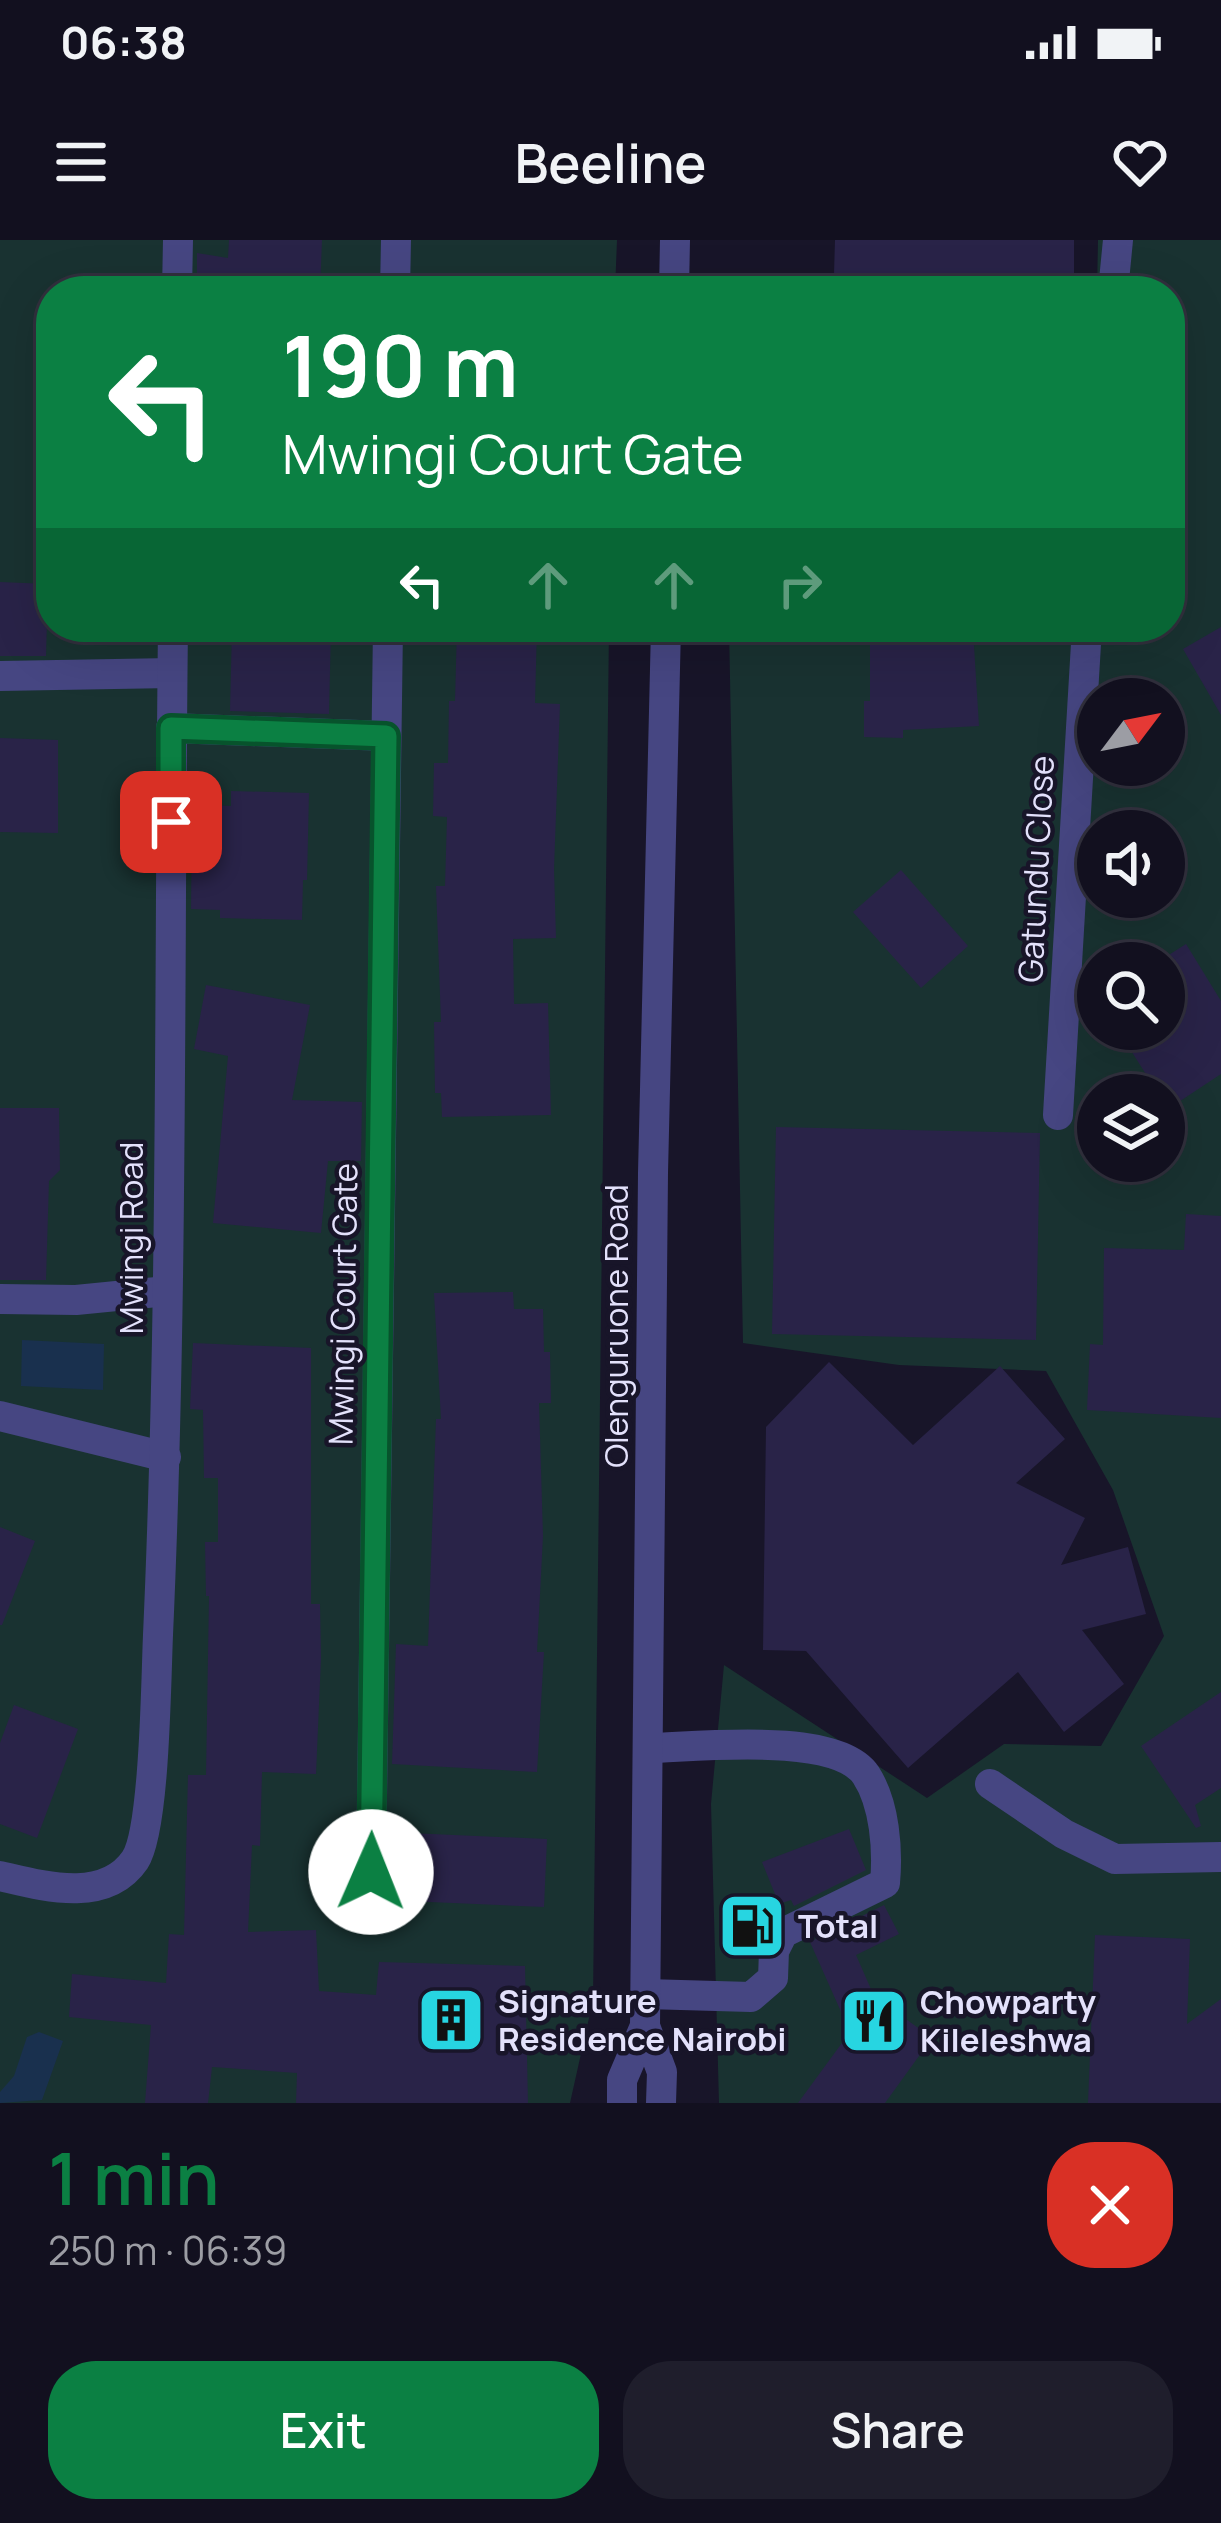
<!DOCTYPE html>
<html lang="en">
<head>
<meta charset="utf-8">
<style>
  :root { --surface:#12101f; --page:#1f1e2c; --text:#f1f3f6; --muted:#9c9da4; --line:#31303d; --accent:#0b8043 }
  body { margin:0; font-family:Manrope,sans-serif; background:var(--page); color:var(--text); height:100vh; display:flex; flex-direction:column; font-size:45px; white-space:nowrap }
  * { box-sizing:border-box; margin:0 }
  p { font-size:39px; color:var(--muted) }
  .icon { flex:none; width:66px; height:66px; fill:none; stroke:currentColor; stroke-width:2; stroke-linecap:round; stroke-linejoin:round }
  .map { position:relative; height:1863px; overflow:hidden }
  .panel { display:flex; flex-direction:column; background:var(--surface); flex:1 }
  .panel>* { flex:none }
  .banner { position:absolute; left:36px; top:36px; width:1149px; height:366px; border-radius:48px; box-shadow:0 12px 48px #0002,0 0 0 3px var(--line); background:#0b8043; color:#fff; overflow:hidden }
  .needle { width:78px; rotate:58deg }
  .controls { position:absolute; left:1077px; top:438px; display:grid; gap:24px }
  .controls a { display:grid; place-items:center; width:108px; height:108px; border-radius:50%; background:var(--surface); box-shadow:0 12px 48px #0002,0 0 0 3px var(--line); font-size:60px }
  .pin { position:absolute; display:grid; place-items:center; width:102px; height:102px; color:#fff; margin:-51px; border-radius:24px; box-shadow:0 6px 18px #0006 }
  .me { position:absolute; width:132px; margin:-66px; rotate:1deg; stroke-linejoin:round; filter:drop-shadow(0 0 9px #0008) }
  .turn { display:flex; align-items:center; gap:42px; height:252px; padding:0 48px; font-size:54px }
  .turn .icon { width:156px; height:156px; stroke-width:2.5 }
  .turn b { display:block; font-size:84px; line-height:102px }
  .lanes { display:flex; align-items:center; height:114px; padding:0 48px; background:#0003; justify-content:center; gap:60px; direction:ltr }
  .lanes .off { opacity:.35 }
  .round { display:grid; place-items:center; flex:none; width:126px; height:126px; border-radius:48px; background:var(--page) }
  .overview { display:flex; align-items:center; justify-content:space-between; height:204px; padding:0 48px }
  h1 { font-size:72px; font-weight:600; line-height:90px; color:var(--accent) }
  .button { display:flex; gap:24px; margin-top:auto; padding:24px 48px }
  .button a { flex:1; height:138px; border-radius:48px; background:var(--accent); color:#fff; font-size:48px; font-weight:600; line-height:138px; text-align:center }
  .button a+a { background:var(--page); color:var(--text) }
  .status { display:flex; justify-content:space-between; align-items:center; height:84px; padding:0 60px; background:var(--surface); direction:ltr }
  .status svg { height:33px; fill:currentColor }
  header { display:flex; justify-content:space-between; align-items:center; height:156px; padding:0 48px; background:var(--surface); font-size:54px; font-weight:600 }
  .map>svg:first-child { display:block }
  .green { fill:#193231; fill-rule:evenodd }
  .water { fill:#19304e }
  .building { fill:#292348 }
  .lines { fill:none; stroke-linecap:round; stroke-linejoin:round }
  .minor { stroke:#464682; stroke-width:30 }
  .route-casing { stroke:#07532c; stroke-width:30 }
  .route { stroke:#0b8043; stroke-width:21 }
  .labels { text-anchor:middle; stroke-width:9; stroke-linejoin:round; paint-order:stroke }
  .street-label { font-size:33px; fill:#e3e1fb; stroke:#181529 }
  .poi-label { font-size:33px; font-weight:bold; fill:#e3e1fb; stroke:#181529; text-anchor:start }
</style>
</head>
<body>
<div class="status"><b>06:38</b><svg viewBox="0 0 49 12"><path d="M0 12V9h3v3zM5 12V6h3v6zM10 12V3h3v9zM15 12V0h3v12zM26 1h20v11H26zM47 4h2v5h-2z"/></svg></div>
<header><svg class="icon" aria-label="menu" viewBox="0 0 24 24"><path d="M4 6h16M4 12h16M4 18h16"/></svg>Beeline<svg class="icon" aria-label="heart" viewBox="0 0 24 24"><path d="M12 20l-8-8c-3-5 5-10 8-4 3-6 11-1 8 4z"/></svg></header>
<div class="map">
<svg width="1221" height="1863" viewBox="0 0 1221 1863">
  <rect width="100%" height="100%" fill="#181529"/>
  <g class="green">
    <path d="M0 0H617L615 51H51V387H609L593 1760 570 1863H0Z"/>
    <path d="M1098 0H1221V1863H719L711 1564 724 1425 927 1558 1004 1504 1101 1506 1164 1396 1113 1250 1046 1131 899 1125 743 1103 729 387H1170V51H1097ZM1098 459H1164V525H1098ZM1098 591H1164V657H1098ZM1098 723H1164V789H1098ZM1098 855H1164V921H1098Z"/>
  </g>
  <g class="water">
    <path d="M22 1100 104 1104 103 1150 21 1146Z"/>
    <path d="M39 1792 63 1801 42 1860 0 1863V1852L14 1836 27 1797Z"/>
  </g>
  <g class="building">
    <path d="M229 0H322L320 51 197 47V13L228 18Z"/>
    <path d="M835 0H1074V36L1065 35V51H985L984 37 927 36 926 51H846V34H834Z"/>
    <path d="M0 342 48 344 46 416H0Z"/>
    <path d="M232 387H331L329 474 230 471Z"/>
    <path d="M457 387H537L535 463 560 464 554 629 556 698 513 699 514 764 548 763 551 875 442 877 441 853H435L434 782H441L436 646H445L447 577 433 576 434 523H448L449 461H455Z"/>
    <path d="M1221 387V475L1183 409Z"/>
    <path d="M973 390 979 486 903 490V498L864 497V461H870V395Z"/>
    <path d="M0 498 58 500V593L0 592Z"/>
    <path d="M231 551 309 553 307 640H303L302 680 220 678V670L191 669 192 564 231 566Z"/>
    <path d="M901 630 968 706 921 748 853 672Z"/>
    <path d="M1186 704 1221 761V834L1168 869 1164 855H1159L1125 801 1144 789H1164V718Z"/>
    <path d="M206 745 310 765 292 860 362 862 361 921H328L321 993 213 983 228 816 194 809Z"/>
    <path d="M0 868H59L60 930 49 941 46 1040H0Z"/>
    <path d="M776 887 1040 893 1036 1100 772 1094Z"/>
    <path d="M1186 974 1221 976V1178L1087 1170 1090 1104 1103 1105 1104 1008 1184 1010Z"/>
    <path d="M513 1052 514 1069H543L544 1112H550L551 1163H539L543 1296 537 1412H544L537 1532 392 1524 396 1404 428 1406 436 1179H441L434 1053Z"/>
    <path d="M193 1103 311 1108V1364H320L321 1418 316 1534 262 1532 260 1606 252 1605 248 1692 316 1690 319 1751 376 1755 379 1722 525 1726 528 1863H296L297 1833 212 1827 208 1863H145L151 1785 69 1777 72 1734 166 1743 169 1694 184 1695 188 1535H206L209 1356H206L205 1302H218V1238H204L203 1170 190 1169Z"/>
    <path d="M829 1122 913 1205 1000 1126 1065 1199 1016 1243 1085 1278 1061 1325 1128 1307 1146 1374 1082 1390 1124 1444 1064 1492 1018 1432 908 1528 806 1411 763 1410 766 1187Z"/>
    <path d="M0 1287 35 1301 2 1385H0Z"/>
    <path d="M1221 1452V1548L1195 1565 1201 1586 1196 1588 1141 1506Z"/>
    <path d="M14 1465 78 1489 37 1598 0 1584V1503Z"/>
    <path d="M849 1589 866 1630 794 1666 791 1660 779 1664 762 1622Z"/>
    <path d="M409 1593 547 1599 544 1667 407 1661Z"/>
    <path d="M884 1665 899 1694 856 1715 874 1756 932 1798 885 1863H798L850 1792 810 1702Z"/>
    <path d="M1095 1695 1190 1699 1187 1784 1221 1759V1863H1088Z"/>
  </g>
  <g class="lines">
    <g class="minor">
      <path d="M177 51 178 0"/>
      <path d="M395 51 396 0"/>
      <path d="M674 51 675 0"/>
      <path d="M1113 51 1118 0"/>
      <path d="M0 436 172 433"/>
      <path d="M171 488 386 496"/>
      <path d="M1058 875 1087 387"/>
      <path d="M0 1059 76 1060 167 1051"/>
      <path d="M0 1176 166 1217"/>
      <path d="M990 1544 1064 1594 1115 1619 1221 1617"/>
      <path d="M371 1632 388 387"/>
      <path d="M0 1636C43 1646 105 1664 135 1620 155 1590 156 1438 158 1395 173 1060 169 723 173 387"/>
      <path d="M646 1754 751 1757 773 1738 774 1711 783 1693 885 1643C888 1610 885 1564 866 1535 837 1491 697 1507 649 1508"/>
      <path d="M622 1863V1840L645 1786"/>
      <path d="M661 1863 662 1832 645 1786 653 933 666 387"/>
    </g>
  </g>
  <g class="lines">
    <defs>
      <path id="route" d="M171 582V488L386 496 371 1632"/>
    </defs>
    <use href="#route" class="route-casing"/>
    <use href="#route" class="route"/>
  </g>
  <defs>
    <symbol id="fuel-square" viewBox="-11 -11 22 22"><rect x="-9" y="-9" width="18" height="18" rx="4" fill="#27d5e1" stroke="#181529"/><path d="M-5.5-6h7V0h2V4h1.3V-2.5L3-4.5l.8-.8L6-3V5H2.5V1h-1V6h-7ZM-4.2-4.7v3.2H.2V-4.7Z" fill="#111"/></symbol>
    <symbol id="building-square" viewBox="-11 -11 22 22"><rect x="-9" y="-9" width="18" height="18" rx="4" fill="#27d5e1" stroke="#181529"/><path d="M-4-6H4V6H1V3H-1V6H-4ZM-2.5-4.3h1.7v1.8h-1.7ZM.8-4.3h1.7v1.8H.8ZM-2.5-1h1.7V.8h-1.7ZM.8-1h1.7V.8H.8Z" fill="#111"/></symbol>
    <symbol id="restaurant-square" viewBox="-11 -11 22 22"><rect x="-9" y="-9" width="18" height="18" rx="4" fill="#27d5e1" stroke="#181529"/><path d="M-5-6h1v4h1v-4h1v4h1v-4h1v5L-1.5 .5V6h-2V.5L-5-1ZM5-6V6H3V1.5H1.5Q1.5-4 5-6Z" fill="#111"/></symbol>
  </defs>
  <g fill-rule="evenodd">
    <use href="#fuel-square" x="714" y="1648" width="76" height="76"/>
    <use href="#building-square" x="413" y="1742" width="76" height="76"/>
    <use href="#restaurant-square" x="836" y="1743" width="76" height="76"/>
  </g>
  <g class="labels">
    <g class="street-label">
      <text transform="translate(1036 629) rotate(-87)" y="12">Gatundu Close</text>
      <text transform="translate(131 998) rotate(-90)" y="12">Mwingi Road</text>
      <text transform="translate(343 1064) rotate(-89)" y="12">Mwingi Court Gate</text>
      <text transform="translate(616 1086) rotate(-90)" y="12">Olenguruone Road</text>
    </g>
    <g class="poi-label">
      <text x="798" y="1698">Total</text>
      <text x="498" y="1773">Signature<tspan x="498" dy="38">Residence Nairobi</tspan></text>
      <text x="920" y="1774">Chowparty<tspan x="920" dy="38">Kileleshwa</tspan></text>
    </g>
  </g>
</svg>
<div class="controls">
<a><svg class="needle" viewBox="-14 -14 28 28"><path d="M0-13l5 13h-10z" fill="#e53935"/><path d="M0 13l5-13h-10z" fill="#9c9da4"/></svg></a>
<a><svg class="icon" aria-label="sound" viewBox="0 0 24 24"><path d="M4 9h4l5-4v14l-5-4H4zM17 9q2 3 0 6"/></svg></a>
<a><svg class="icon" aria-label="search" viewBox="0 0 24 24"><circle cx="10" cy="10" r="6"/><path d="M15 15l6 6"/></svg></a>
<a><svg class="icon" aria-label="layers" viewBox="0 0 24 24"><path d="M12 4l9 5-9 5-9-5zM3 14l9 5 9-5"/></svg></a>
</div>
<div class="pin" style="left:171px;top:582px;background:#d93025"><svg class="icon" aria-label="arrive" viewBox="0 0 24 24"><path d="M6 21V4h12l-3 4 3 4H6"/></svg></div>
<svg class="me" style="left:371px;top:1632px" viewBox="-20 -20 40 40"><circle r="19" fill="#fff"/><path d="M0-13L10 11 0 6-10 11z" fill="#0b8043"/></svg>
<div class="banner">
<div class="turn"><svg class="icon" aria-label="left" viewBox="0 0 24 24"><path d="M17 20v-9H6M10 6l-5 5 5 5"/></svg><div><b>190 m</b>Mwingi Court Gate</div></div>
<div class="lanes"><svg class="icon" aria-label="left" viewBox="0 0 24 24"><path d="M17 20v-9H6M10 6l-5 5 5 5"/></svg><svg class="icon off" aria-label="ahead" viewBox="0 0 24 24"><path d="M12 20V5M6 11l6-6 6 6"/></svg><svg class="icon off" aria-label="ahead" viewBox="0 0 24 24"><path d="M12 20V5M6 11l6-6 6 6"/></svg><svg class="icon off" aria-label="right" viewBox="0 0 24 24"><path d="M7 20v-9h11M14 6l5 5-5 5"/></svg></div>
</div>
</div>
<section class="panel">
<div class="overview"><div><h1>1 min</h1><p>250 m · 06:39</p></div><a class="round" style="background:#d93025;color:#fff"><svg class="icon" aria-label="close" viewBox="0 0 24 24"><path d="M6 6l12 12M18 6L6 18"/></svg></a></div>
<div class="button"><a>Exit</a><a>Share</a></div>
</section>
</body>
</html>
